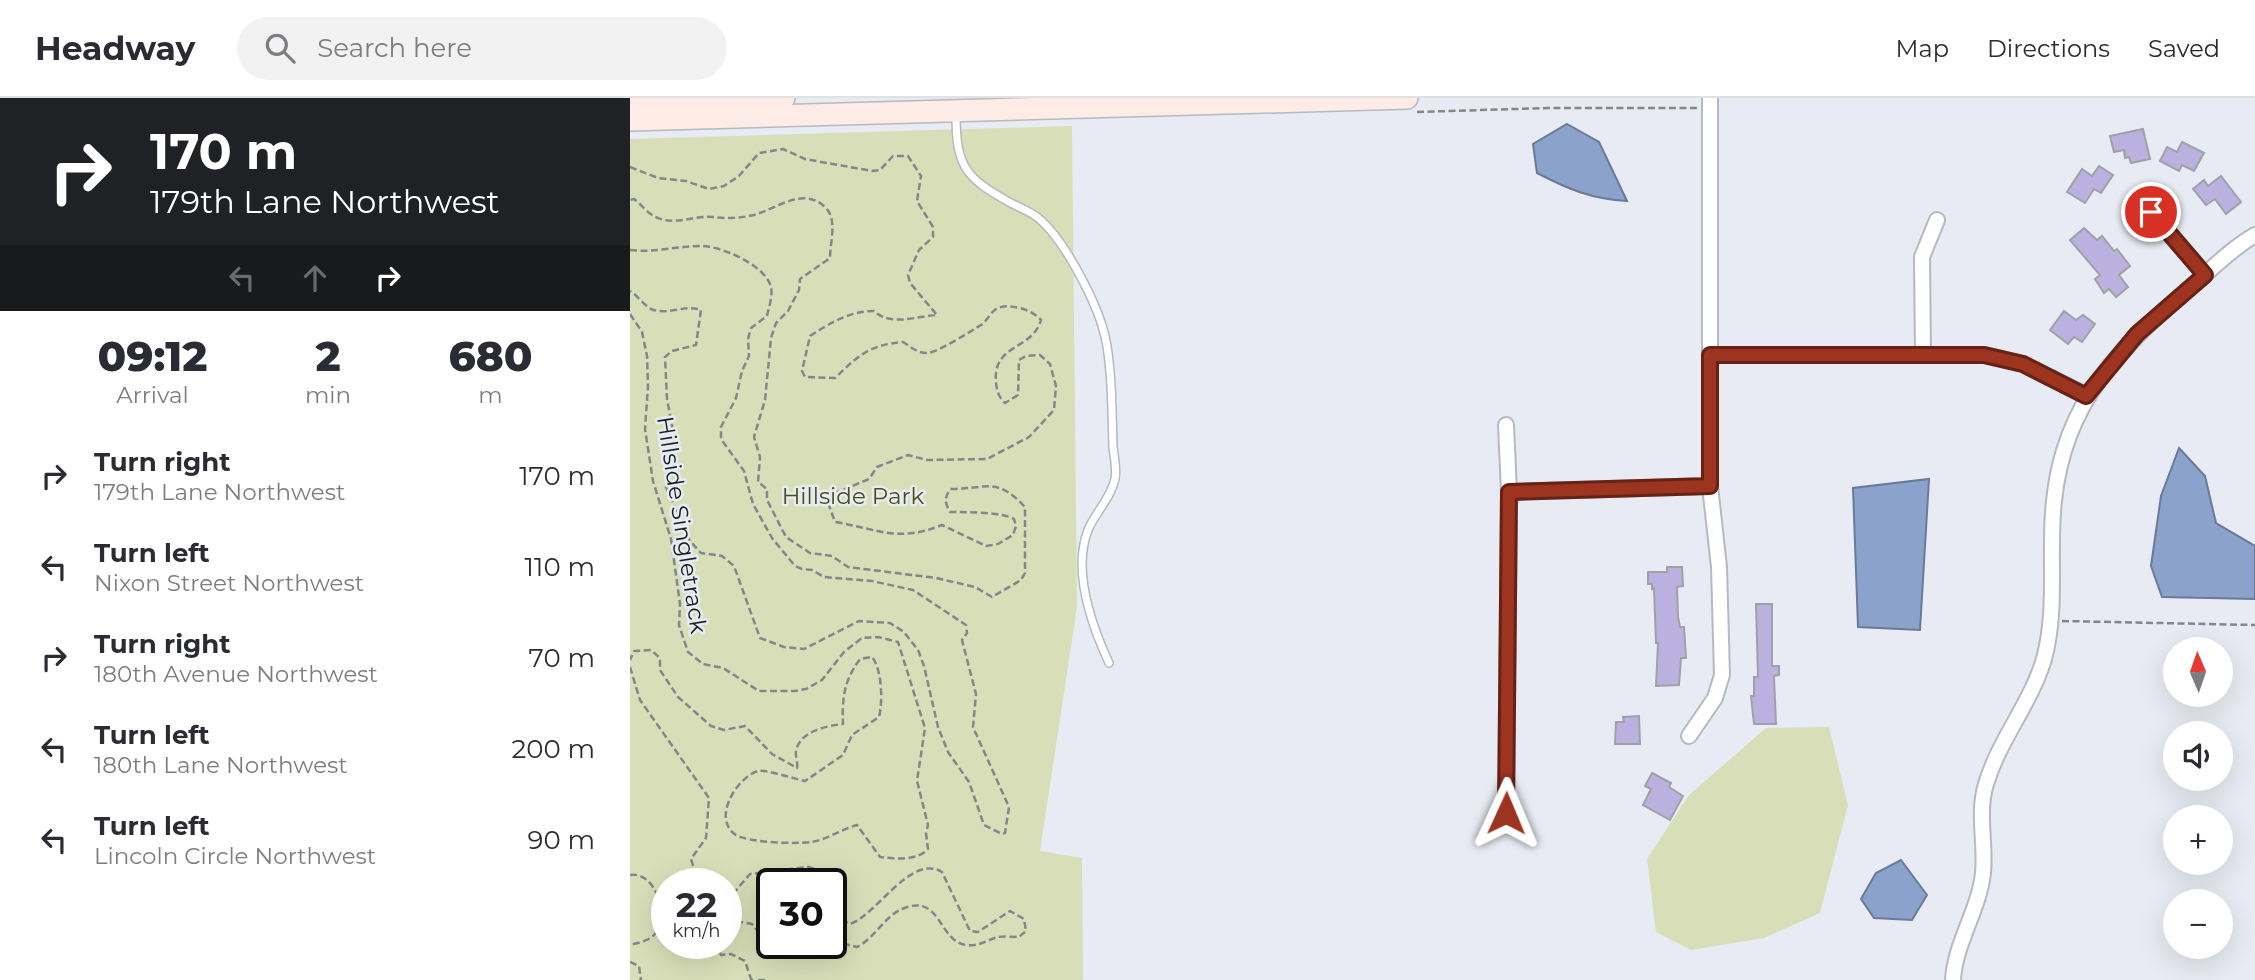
<!DOCTYPE html>
<html lang="en">
<head>
<meta charset="utf-8">
<style>
  :root { --surface:#fff; --page:#f2f2f3; --text:#2b2b33; --muted:#7c7c81; --line:#e1e1e2 }
  body { margin:0; font-family:Montserrat,sans-serif; background:var(--page); color:var(--text); height:100vh; display:flex; flex-direction:column; font-size:26px; white-space:nowrap }
  * { box-sizing:border-box; margin:0 }
  p { font-size:23px; color:var(--muted) }
  .icon { flex:none; width:38px; height:38px; fill:none; stroke:currentColor; stroke-width:2; stroke-linecap:round; stroke-linejoin:round }
  .map { position:relative; flex:1; overflow:hidden }
  .drawer { display:flex; flex-direction:column; background:var(--surface); width:630px }
  .drawer>* { flex:none }
  .top-card { background:#202124; color:#fff; overflow:hidden }
  .needle { width:46px; rotate:358deg }
  .fabs { position:absolute; left:1533px; top:539px; display:grid; gap:14px }
  .fabs a { display:grid; place-items:center; width:70px; height:70px; border-radius:50%; background:var(--surface); box-shadow:0 7px 28px #0002; font-size:35px }
  .speed { position:absolute; left:21px; top:770px; display:flex; gap:14px; font-size:35px; font-weight:700; text-align:center }
  .speed>* { display:grid; place-content:center; width:91px; height:91px; border-radius:50%; background:var(--surface); box-shadow:0 7px 28px #0002; line-height:1 }
  .speed small { font-size:18px; font-weight:400 }
  .speed .limit { border:4px solid #111; border-radius:10px; background:#fff; color:#111 }
  .pin { position:absolute; display:grid; place-items:center; width:60px; height:60px; color:#fff; margin:-30px; border:4px solid #fff; border-radius:50%; box-shadow:0 2px 7px #0007 }
  .me { position:absolute; width:77px; margin:-38px; rotate:1deg; stroke-linejoin:round; filter:drop-shadow(0 0 5px #0008) }
  .turn { display:flex; align-items:center; gap:24px; height:147px; padding:0 35px; font-size:32px }
  .turn .icon { width:91px; height:91px; stroke-width:2.5 }
  .turn b { display:block; font-size:49px; line-height:60px }
  .lanes { display:flex; align-items:center; height:66px; padding:0 35px; background:#0003; justify-content:center; gap:35px; direction:ltr }
  .lanes .off { opacity:.35 }
  .eta { display:flex; justify-content:space-evenly; align-items:center; height:119px; text-align:center }
  .eta b { font-size:42px; font-weight:800; line-height:49px }
  ul { padding:0; list-style:none }
  li { display:flex; align-items:center; gap:21px; height:91px; padding:0 35px }
  li div { flex:1 }
  li b { display:block; font-size:26px }
  li em { font-style:normal }
  header { display:flex; align-items:center; gap:42px; box-sizing:border-box; height:98px; padding:0 35px; background:var(--surface); border-bottom:2px solid var(--line) }
  header strong { font-size:33px }
  nav { display:flex; gap:38px; margin-inline-start:auto; font-size:24px }
  .search { width:490px; height:63px; background:var(--page); display:flex; align-items:center; gap:18px; box-sizing:border-box; padding:0 24px; border-radius:38px; color:var(--muted); font-size:26px }
  main { display:flex; flex:1; min-height:0 }
  .map>svg:first-child { display:block }
  .green { fill:#d8dfb8; fill-rule:evenodd }
  .water { fill:#8ba2cc; stroke:#6a7a98; stroke-width:2 }
  .building { fill:#bbb1e0; stroke:#a1a0a7; stroke-width:2 }
  .lines { fill:none; stroke-linecap:round; stroke-linejoin:round }
  .service-casing { stroke:#b6b9c0; stroke-width:10 }
  .minor-casing { stroke:#b6b9c0; stroke-width:18 }
  .secondary-casing { stroke:#b6b9c0; stroke-width:24 }
  .path { stroke:#84868b; stroke-width:2.5; stroke-dasharray:7 3.5; stroke-linecap:butt }
  .service { stroke:#fff; stroke-width:7 }
  .minor { stroke:#fff; stroke-width:14 }
  .secondary { stroke:#fcece5; stroke-width:21 }
  .route-casing { stroke:#662215; stroke-width:18 }
  .route { stroke:#9d3420; stroke-width:12 }
  .labels { text-anchor:middle; stroke-width:5; stroke-linejoin:round; paint-order:stroke }
  .park-label { font-size:23px; fill:#494f17; stroke:#e8ebf3 }
  .street-label { font-size:23px; fill:#1c1d1f; stroke:#e8ebf3 }
</style>
</head>
<body>
<header>
<strong>Headway</strong>
<div class="search"><svg class="icon" aria-label="search" viewBox="0 0 24 24"><circle cx="10" cy="10" r="6"/><path d="M15 15l6 6"/></svg>Search here</div>
<nav><a>Map</a><a>Directions</a><a>Saved</a></nav>
</header>
<main>
<section class="drawer">
<div class="top-card">
<div class="turn"><svg class="icon" aria-label="right" viewBox="0 0 24 24"><path d="M7 20v-9h11M14 6l5 5-5 5"/></svg><div><b>170 m</b>179th Lane Northwest</div></div>
<div class="lanes"><svg class="icon off" aria-label="left" viewBox="0 0 24 24"><path d="M17 20v-9H6M10 6l-5 5 5 5"/></svg><svg class="icon off" aria-label="ahead" viewBox="0 0 24 24"><path d="M12 20V5M6 11l6-6 6 6"/></svg><svg class="icon" aria-label="right" viewBox="0 0 24 24"><path d="M7 20v-9h11M14 6l5 5-5 5"/></svg></div>
</div>
<div class="eta">
<div><b>09:12</b><p>Arrival</p></div>
<div><b>2</b><p>min</p></div>
<div><b>680</b><p>m</p></div>
</div>
<ul>
<li><svg class="icon" aria-label="right" viewBox="0 0 24 24"><path d="M7 20v-9h11M14 6l5 5-5 5"/></svg><div><b>Turn right</b><p>179th Lane Northwest</p></div><em>170 m</em></li>
<li><svg class="icon" aria-label="left" viewBox="0 0 24 24"><path d="M17 20v-9H6M10 6l-5 5 5 5"/></svg><div><b>Turn left</b><p>Nixon Street Northwest</p></div><em>110 m</em></li>
<li><svg class="icon" aria-label="right" viewBox="0 0 24 24"><path d="M7 20v-9h11M14 6l5 5-5 5"/></svg><div><b>Turn right</b><p>180th Avenue Northwest</p></div><em>70 m</em></li>
<li><svg class="icon" aria-label="left" viewBox="0 0 24 24"><path d="M17 20v-9H6M10 6l-5 5 5 5"/></svg><div><b>Turn left</b><p>180th Lane Northwest</p></div><em>200 m</em></li>
<li><svg class="icon" aria-label="left" viewBox="0 0 24 24"><path d="M17 20v-9H6M10 6l-5 5 5 5"/></svg><div><b>Turn left</b><p>Lincoln Circle Northwest</p></div><em>90 m</em></li>
</ul>
</section>
<div class="map">
<svg width="1625" height="882" viewBox="0 0 1625 882">
  <rect width="100%" height="100%" fill="#e8ebf3"/>
  <g class="green">
    <path d="M442 28 447 509 410 753 452 760 453 882H0V41ZM37 786H96V845H37ZM142 786H201V845H142Z"/>
    <path d="M1199 629 1218 707 1190 815 1134 840 1061 852 1026 834 1017 761 1059 697 1136 630Z"/>
  </g>
  <g class="water">
    <path d="M937 26 969 44 997 103C961 101 938 91 907 75L903 46Z"/>
    <path d="M1549 350 1575 378 1586 425 1625 448V501L1532 499 1521 468 1531 398Z"/>
    <path d="M1299 381 1290 532 1228 529 1223 390Z"/>
    <path d="M1271 762 1297 797 1282 822 1244 820 1231 801 1246 775Z"/>
  </g>
  <g class="building">
    <path d="M1513 31 1520 61 1501 65 1499 59 1495 60 1494 52 1484 54 1480 38Z"/>
    <path d="M1552 44 1574 55 1564 73 1552 67 1549 73 1530 63 1537 49 1547 54Z"/>
    <path d="M1469 68 1483 77 1471 95 1464 91 1455 105 1437 94 1452 71 1462 78Z"/>
    <path d="M1591 78 1611 104 1596 116 1585 101 1576 107 1563 91 1574 82 1578 88Z"/>
    <path d="M1454 130 1467 142 1472 138 1484 153 1487 151 1500 168 1489 177 1498 189 1486 199 1479 191 1474 195 1465 181 1470 177 1440 142Z"/>
    <path d="M1434 213 1446 222 1453 217 1465 226 1452 244 1444 239 1438 246 1420 232Z"/>
    <path d="M1037 469H1052L1053 488 1047 489 1048 519 1050 529H1054L1056 560H1051L1049 587 1026 588 1028 545H1026L1024 490 1022 491V486H1018V474H1037Z"/>
    <path d="M1126 506H1142V568H1149V577L1144 578 1146 626H1124L1121 598H1124V579H1128Z"/>
    <path d="M1009 618 1010 646H985L986 624H994L993 619Z"/>
    <path d="M1022 675 1041 685 1039 689 1053 698 1040 722 1013 707 1021 691 1015 688Z"/>
  </g>
  <g class="lines">
    <defs>
      <path id="service" d="M326 17C326 67 335 80 379 104 388 109 399 113 407 119 434 140 467 205 475 238 482 269 482 316 483 349 484 358 487 371 485 381 481 400 465 415 458 432 442 473 461 526 479 565"/>
      <g id="minor">
        <path d="M1521 113 1575 177"/>
        <path d="M1080 257H1354L1393 266 1456 297"/>
        <path d="M1293 257 1292 159 1307 122"/>
        <path d="M879 394 1080 388"/>
        <path d="M1059 638 1085 600 1092 577 1089 469 1080 388V0"/>
        <path d="M876 715 879 394 876 327"/>
        <path d="M1323 882C1325 845 1349 812 1353 775 1356 746 1347 715 1356 686 1369 642 1401 605 1414 561 1428 509 1418 455 1424 403 1434 302 1491 249 1563 187 1583 170 1602 150 1625 137"/>
      </g>
      <g id="secondary">
        <path d="M0 4 154 0"/>
        <path d="M0 22 777 0"/>
      </g>
    </defs>
    <use href="#service" class="service-casing"/>
    <use href="#minor" class="minor-casing"/>
    <use href="#secondary" class="secondary-casing"/>
    <g class="path">
      <path d="M787 14 918 10H1067"/>
      <path d="M0 69 28 80 56 83 79 91 94 88 109 78 129 55 153 51 175 61 242 73 250 72 263 58H278L291 78 287 103 303 129V139L289 152 278 177 280 185 307 217C286 218 261 229 244 213 220 213 200 225 180 238L172 273 175 279 205 280C229 257 239 247 273 244 281 249 287 255 297 255 307 255 341 233 351 227 357 223 360 215 366 211 378 204 403 212 411 222 402 253 362 245 366 285 367 293 369 300 375 305L388 297 389 262 396 258 410 257 420 266 426 288 424 312 399 339 357 361 297 362 278 357 247 369 239 381 196 399 205 424C248 431 268 445 312 427L356 448 368 446 383 437 386 428 384 421C373 414 336 414 320 414 315 405 314 401 320 391 358 391 366 378 395 409V475L391 482 362 499 345 489 306 480 218 469 202 458 180 455 156 439 137 402V391L128 384 130 359 124 339 135 302 141 240 146 225 158 213 169 192 170 181 200 160C200 144 208 121 195 109 173 88 146 111 124 117 111 120 95 121 83 119 63 117 43 129 24 118 17 115 11 106 4 101L0 102"/>
      <path d="M0 152C24 155 47 148 71 148 91 148 132 166 140 186 144 195 139 208 137 218L121 230 118 241 119 258 112 273 106 300 91 329V341L114 373 123 406 142 440 165 468 172 471 182 472 194 479 242 483 283 492 336 527 337 535 332 542 346 596 343 629 379 709 375 735 372 736 354 727 339 684 318 654 308 629 294 568 288 552 274 534 260 525 229 523 174 551 154 549 130 540 104 468 92 458 71 455 60 443 36 389 44 338 37 301 35 259 42 253 66 247 71 212C54 206 38 218 21 211 14 207 7 197 0 193"/>
      <path d="M0 216 12 234 17 258 18 288 15 331 23 383 41 441 50 506 49 527 58 554 73 566 93 570 129 593H165L176 591 192 582 214 554 232 540 248 539 268 544 295 630 287 683 298 727 296 735 298 751C287 763 266 761 250 759L227 727C212 731 196 742 181 744 164 746 121 745 106 737 81 721 107 679 128 673 134 671 165 681 175 683L213 657 222 637 249 619C253 604 252 571 242 559L230 561C214 583 212 599 213 626 196 628 170 633 166 653 165 658 168 664 167 670L142 656 115 628 94 632 81 628 48 599 30 572V560L21 552 4 553 0 562"/>
      <path d="M1432 523 1625 527"/>
      <path d="M0 569 10 602 79 700 76 740 61 761 64 771 74 786"/>
      <path d="M0 777C26 773 39 818 25 836 19 843 8 845 0 847"/>
      <path d="M201 803 213 822 220 826C247 817 281 755 312 774L340 833 348 834 380 813 394 821 396 833 389 839C383 839 374 838 368 839 357 842 348 849 336 847 308 843 311 794 272 811 255 818 245 840 227 849L207 844 201 838"/>
      <path d="M96 804 120 776 178 769 185 771 193 786"/>
      <path d="M96 827 111 824 122 826 144 854 156 852 159 845"/>
      <path d="M86 845 91 857 101 856 115 863 121 881 126 882"/>
      <path d="M0 864 9 868 11 882"/>
      <path d="M128 882H136"/>
    </g>
    <use href="#service" class="service"/>
    <use href="#minor" class="minor"/>
    <use href="#secondary" class="secondary"/>
  </g>
  <g class="lines">
    <defs>
      <path id="route" d="M876 715 879 394 1080 388V257H1354L1393 266 1456 298 1507 236 1575 177 1521 114"/>
    </defs>
    <use href="#route" class="route-casing"/>
    <use href="#route" class="route"/>
  </g>
  <g class="labels">
    <g class="park-label">
      <text x="223" y="406">Hillside Park</text>
    </g>
    <g class="street-label">
      <text transform="translate(52 427) rotate(81)" y="8">Hillside Singletrack</text>
    </g>
  </g>
</svg>
<div class="fabs">
<a><svg class="needle" viewBox="-14 -14 28 28"><path d="M0-13l5 13h-10z" fill="#e53935"/><path d="M0 13l5-13h-10z" fill="#7c7c81"/></svg></a>
<a><svg class="icon" aria-label="sound" viewBox="0 0 24 24"><path d="M4 9h4l5-4v14l-5-4H4zM17 9q2 3 0 6"/></svg></a>
<a>+</a>
<a>−</a>
</div>
<div class="speed"><div>22<small>km/h</small></div><div class="limit">30</div></div>
<div class="pin" style="left:1521px;top:114px;background:#d93025"><svg class="icon" aria-label="arrive" viewBox="0 0 24 24"><path d="M6 21V4h12l-3 4 3 4H6"/></svg></div>
<svg class="me" style="left:876px;top:715px" viewBox="-20 -20 40 40"><path d="M0-17L14 15 0 8-14 15z" fill="#9d3420" stroke="#fff" stroke-width="4"/></svg>
</div>
</main>
</body>
</html>
